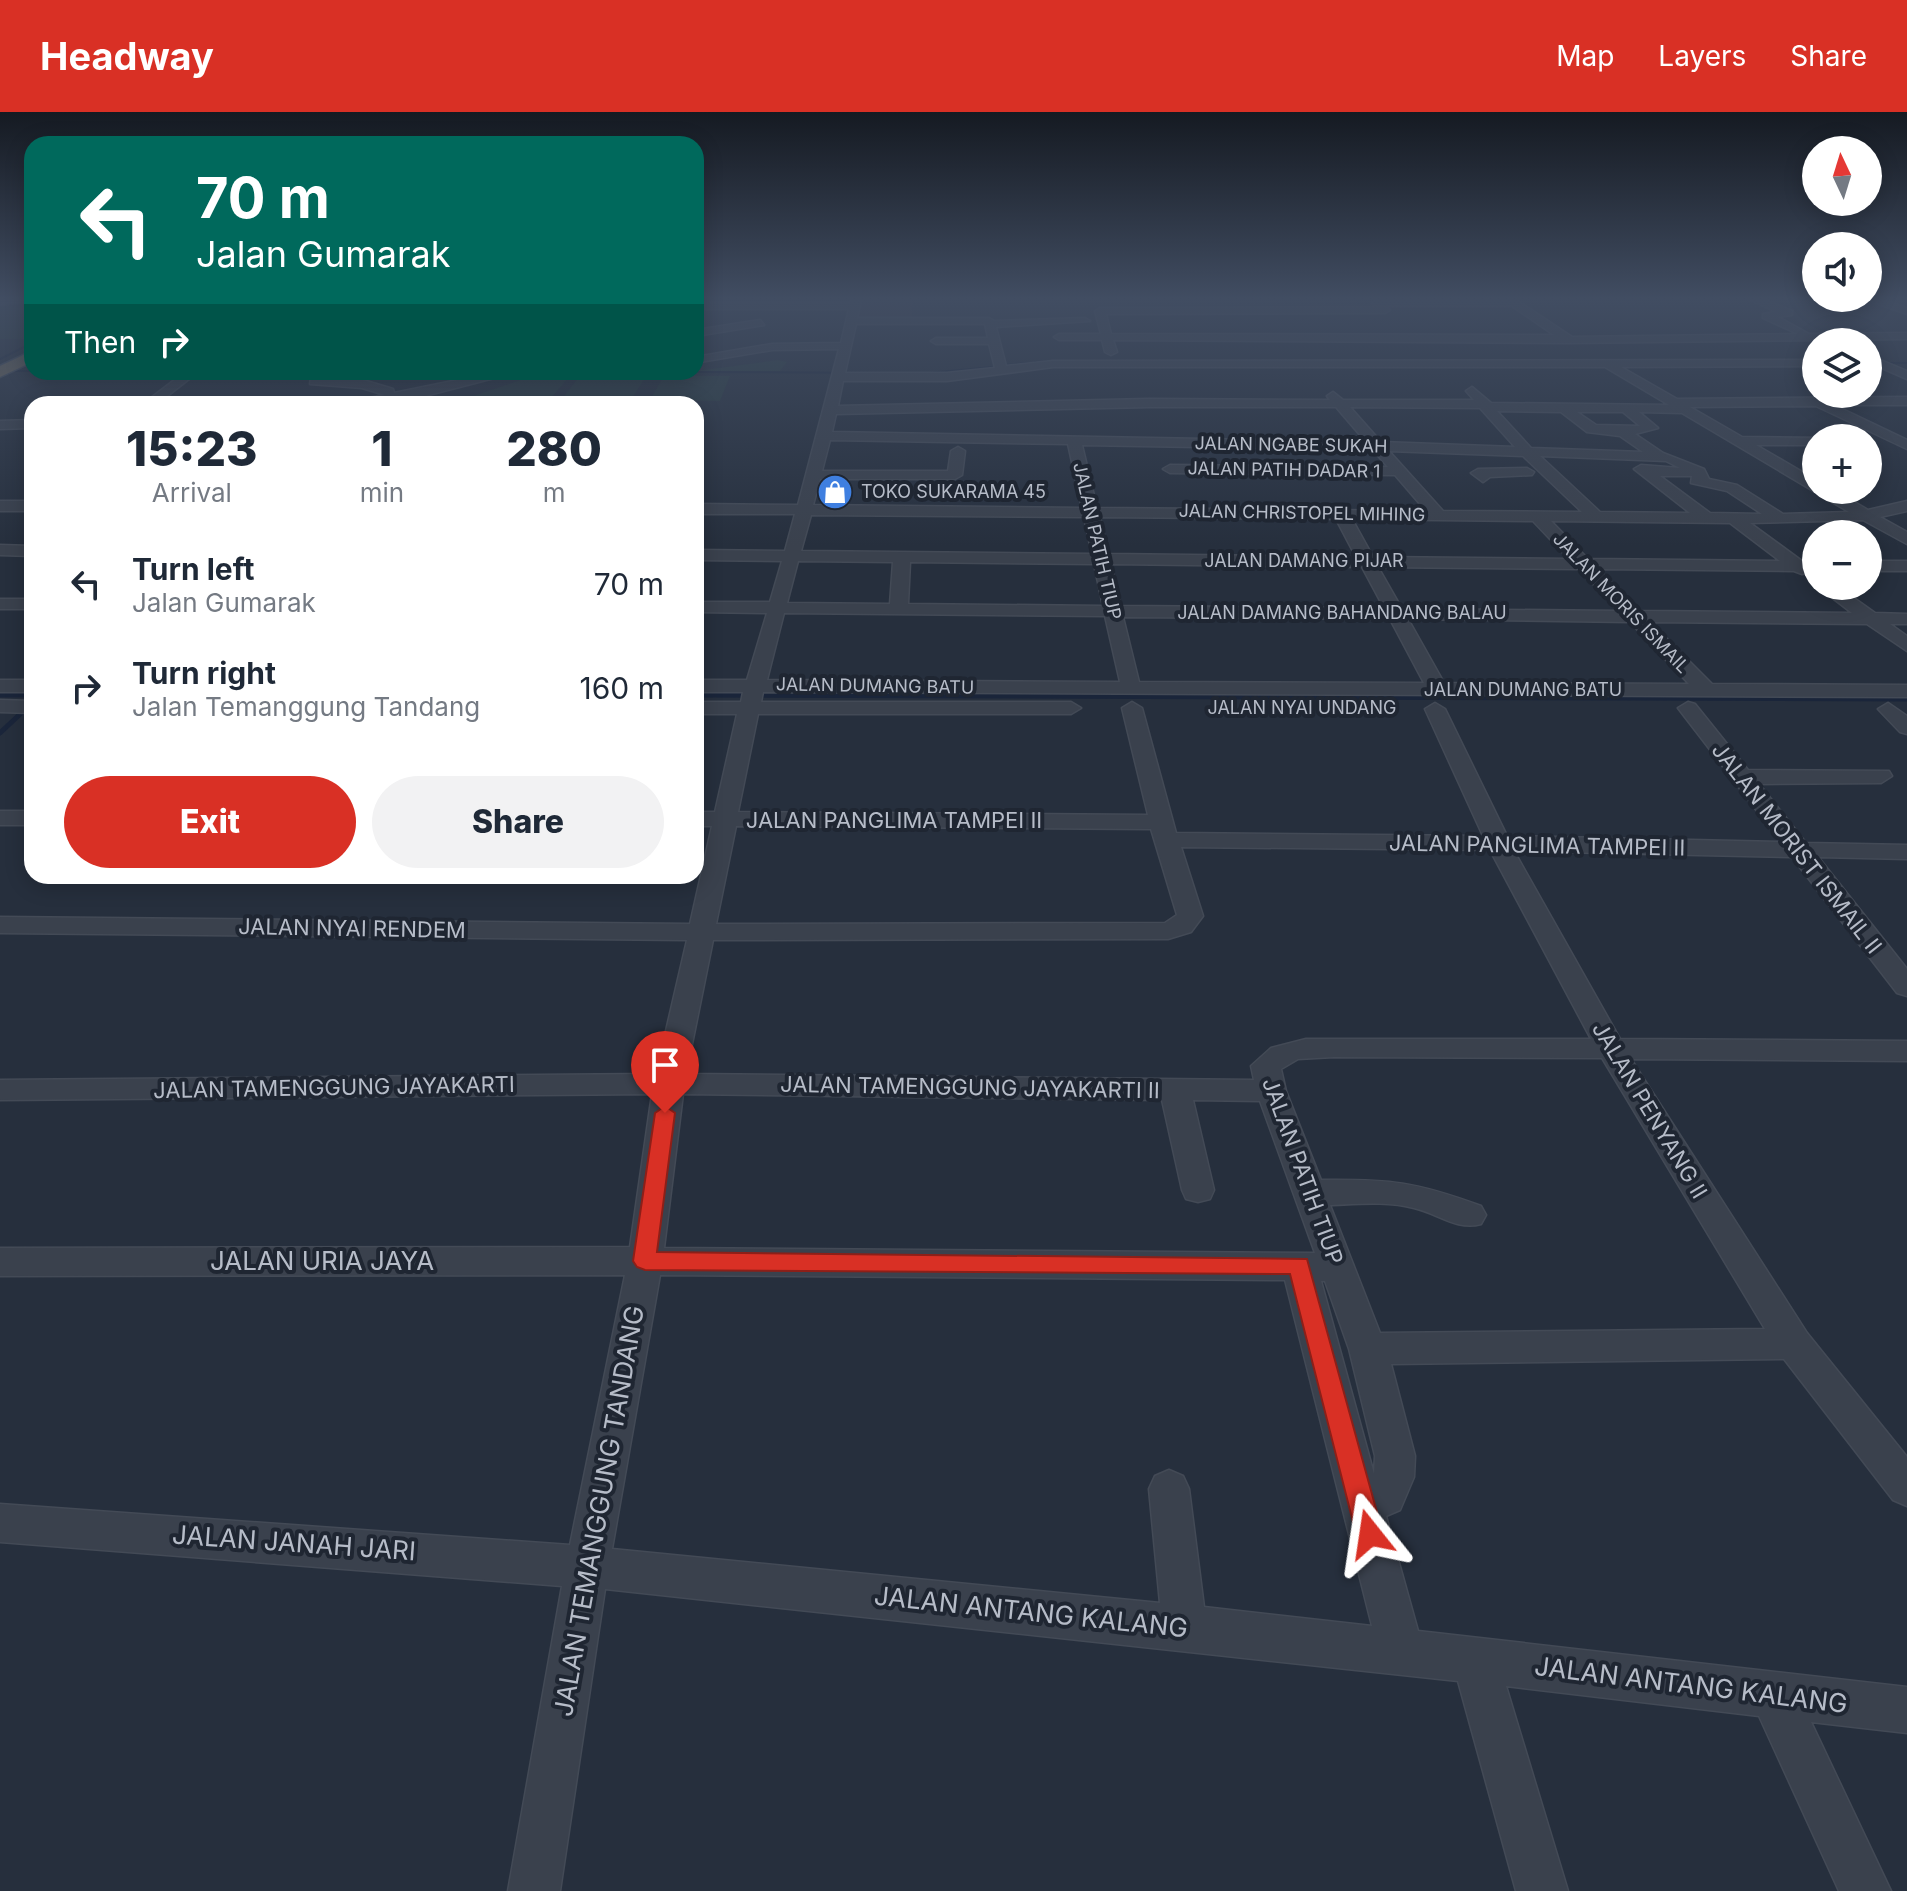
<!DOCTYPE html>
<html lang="en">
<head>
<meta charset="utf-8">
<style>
  :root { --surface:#fff; --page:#f2f2f3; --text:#1f2937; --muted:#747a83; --accent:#d93025 }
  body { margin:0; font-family:Inter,sans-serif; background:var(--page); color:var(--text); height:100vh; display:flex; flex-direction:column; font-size:30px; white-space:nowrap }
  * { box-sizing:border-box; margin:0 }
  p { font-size:26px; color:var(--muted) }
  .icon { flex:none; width:44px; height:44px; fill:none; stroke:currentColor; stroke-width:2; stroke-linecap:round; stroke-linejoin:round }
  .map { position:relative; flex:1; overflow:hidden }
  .side { position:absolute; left:24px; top:284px; width:680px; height:488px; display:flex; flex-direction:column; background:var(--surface); border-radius:24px; box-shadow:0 4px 20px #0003 }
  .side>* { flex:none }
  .top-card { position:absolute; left:24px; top:24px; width:680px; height:244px; border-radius:24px; box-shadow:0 4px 20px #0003; background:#00695c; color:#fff; overflow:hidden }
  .needle { width:52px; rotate:356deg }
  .tools { position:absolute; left:1802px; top:24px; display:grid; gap:16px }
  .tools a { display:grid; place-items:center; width:80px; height:80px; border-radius:50%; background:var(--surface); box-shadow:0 4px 20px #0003; font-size:40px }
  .pin { position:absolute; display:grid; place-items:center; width:68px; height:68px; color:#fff; margin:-82px -34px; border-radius:50% 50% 50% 0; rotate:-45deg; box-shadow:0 0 8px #0007 }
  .pin .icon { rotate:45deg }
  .me { position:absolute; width:88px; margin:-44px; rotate:345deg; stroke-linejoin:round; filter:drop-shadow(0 0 6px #0008) }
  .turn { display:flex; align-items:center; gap:28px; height:168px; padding:0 40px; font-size:36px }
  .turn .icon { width:104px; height:104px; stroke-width:2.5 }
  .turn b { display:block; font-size:56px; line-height:68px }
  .then { display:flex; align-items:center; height:76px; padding:0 40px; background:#0003; gap:16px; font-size:30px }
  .eta { display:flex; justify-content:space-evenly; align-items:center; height:136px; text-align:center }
  .eta b { font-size:48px; font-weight:800; line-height:56px }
  .action { display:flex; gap:16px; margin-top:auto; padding:16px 40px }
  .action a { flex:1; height:92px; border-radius:48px; background:var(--accent); color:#fff; font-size:32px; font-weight:800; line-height:92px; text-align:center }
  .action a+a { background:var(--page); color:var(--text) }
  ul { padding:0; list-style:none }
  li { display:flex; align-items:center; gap:24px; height:104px; padding:0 40px }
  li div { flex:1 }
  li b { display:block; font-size:30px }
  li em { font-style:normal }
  header { display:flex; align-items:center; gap:48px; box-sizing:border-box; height:112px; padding:0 40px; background:var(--accent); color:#fff }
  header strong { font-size:38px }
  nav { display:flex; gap:44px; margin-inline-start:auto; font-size:28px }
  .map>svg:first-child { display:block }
  .medical { fill:#34323f }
  .green { fill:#283a3e }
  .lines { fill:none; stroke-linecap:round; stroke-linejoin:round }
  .stream-far1 { stroke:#1a253a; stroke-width:2 }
  .stream { stroke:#1a253a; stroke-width:5 }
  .minor-casing { stroke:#434a56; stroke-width:3 }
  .major-casing { stroke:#434a56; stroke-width:3 }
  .highway-casing { stroke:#454c58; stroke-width:3 }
  .minor { fill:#3a414d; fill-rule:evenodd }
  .major { fill:#58606d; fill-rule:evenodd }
  .highway { fill:#736a58; fill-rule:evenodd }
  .route { fill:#d93025; stroke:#8d1f18; stroke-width:2 }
  .labels { text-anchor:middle; stroke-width:8; stroke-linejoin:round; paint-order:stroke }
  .far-street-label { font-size:18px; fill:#b6bcc8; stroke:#1f2632 }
  .far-poi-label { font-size:18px; fill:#b6bcc8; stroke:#1f2632; text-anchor:start }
  .street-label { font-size:22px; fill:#b6bcc8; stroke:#1f2632 }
  .near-street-label { font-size:26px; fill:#b6bcc8; stroke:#1f2632 }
</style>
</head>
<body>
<header>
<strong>Headway</strong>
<nav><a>Map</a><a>Layers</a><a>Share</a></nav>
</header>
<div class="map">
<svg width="1907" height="1779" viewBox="0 0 1907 1779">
  <rect width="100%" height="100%" fill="#262f3d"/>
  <path class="medical" d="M863 185H912V208H856Z"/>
  <g class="green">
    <path d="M0 193 32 197V227H0Z"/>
    <path d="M778 248 787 250 780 259H696Z"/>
    <path d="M545 260H573L546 292H449Z"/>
    <path d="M580 264H646L631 288H561Z"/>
    <path d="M664 264H730L720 289 650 288Z"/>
  </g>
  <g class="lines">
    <g class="stream-far1">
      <path d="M0 247 32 231"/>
      <path d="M1130 249H1189"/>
      <path d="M1035 250 1106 249"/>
      <path d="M1868 251H1907"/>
      <path d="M1006 253 1027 251"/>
      <path d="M8 259H32"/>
      <path d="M381 260H502"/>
      <path d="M513 260H546"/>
      <path d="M696 260 892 261"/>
      <path d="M928 261 992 255"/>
    </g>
    <g class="stream">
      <path d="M0 583H32"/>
      <path d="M696 583 1907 587"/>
      <path d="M0 621 32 591"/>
    </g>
    <defs>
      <g id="minor">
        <path d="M852 185H862L857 206H989L994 209 1085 206 1090 209 996 215 1006 254 1053 249 1816 248V254L1621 255 1677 287 1907 285V293H1834L1907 328V337L1816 294 1690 295 1742 325 1820 326H1816V333H1756L1816 368V378H1834L1868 398 1907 389V399L1880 405 1907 420V432L1863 408 1750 411 1802 449H1816V459L1802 462 1794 459 1598 457 1639 499 1852 501 1817 474H1837L1875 501 1907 502V512H1890L1907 524V539L1867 512 1650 510 1712 572 1907 573V585L763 580 761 590H1071L1081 596 1071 602H758L738 700 1148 703 1122 596 1132 590 1142 596 1176 721 1483 724 1425 597 1435 591 1445 597 1507 724 1781 730 1678 596 1688 590 1695 592 1748 658 1889 659 1892 664 1881 671 1759 672 1806 731 1907 733V747L1818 745 1907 857V884L1897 881 1792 745 1514 739 1620 927 1907 929V949L1631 947 1807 1221 1907 1345V1394L1893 1388 1784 1247 1391 1252 1415 1344 1414 1365 1400 1398 1386 1404 1418 1519 1907 1575V1621L1811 1610 1891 1779H1839L1759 1604 1506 1574 1568 1779H1516L1458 1569 605 1477 560 1779H508L562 1474 0 1430V1392L570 1433 625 1163 0 1164V1136L630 1135 652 982 0 988V968L656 962 687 828 0 821V805L690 812 712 714H696V700H715L737 602H696V590H741L743 580H696V568H747L767 501 696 500V490H770L782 449 696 448V438L785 439 795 402H696V392L798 393 839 237 772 238 700 250 696 245 772 232 841 231 849 197H696V191H851ZM856 212H985L988 226H936L931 229 936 232H989L995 256 947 261H845ZM1053 255H1605L1669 293 1491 291 1472 275 1466 279 1474 288H1343L1333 280 1327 284 1330 288 1149 287 838 294 843 269H947ZM1149 295H1336L1366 330 832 320 836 302ZM1350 295 1480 296 1515 335 1381 330ZM1497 299 1561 300 1587 320 1620 324 1643 340 1531 336ZM1577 300H1623L1640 314 1596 313ZM1639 300 1682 301 1849 400 1783 402 1737 373 1709 367 1704 357 1663 341 1635 322 1658 316ZM830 328 1068 332 1082 396 813 393 820 367H955L962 363 965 339 958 335 951 339 948 359H822ZM1082 333 1373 338 1388 355 1170 353 1163 357 1170 361 1395 363 1426 399 1097 396ZM1389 339 1523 344 1582 400 1443 399ZM1540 344 1666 349 1680 356 1641 353 1634 357 1690 401 1600 400ZM1660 364H1692L1691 371 1727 379 1762 402 1710 401ZM811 403 1084 405 1092 442 801 439ZM1100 405 1336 407 1356 445 1108 442ZM1352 407 1533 409 1569 447 1373 445ZM1551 409 1730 411 1780 449 1588 447ZM798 449 893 450 890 492 787 491ZM910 450 1094 452 1103 494 908 492ZM1111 452 1362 455 1384 496 1121 494ZM1378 455 1579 457 1619 499 1402 497ZM784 501 1105 504 1120 570 767 568ZM1123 505 1390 507 1424 571 1139 570ZM1408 507 1630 510 1689 572 1444 571ZM736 714 1151 717 1177 803 1165 811 716 812ZM1181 735 1490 738 1591 927H1306L1271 936 1251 954 1254 968 686 962 713 828 1168 827 1191 820 1203 804ZM1334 945 1602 946 1765 1217 1380 1221 1330 1093C1358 1092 1387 1089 1414 1096 1437 1101 1457 1119 1481 1112L1486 1103 1481 1094C1416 1070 1390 1067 1321 1068L1286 979 1281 957 1298 947ZM683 982 1162 988 1182 1078 1186 1087 1198 1090 1210 1087 1214 1078 1193 988 1260 989 1315 1141 664 1136ZM660 1163 1285 1168 1372 1514 1204 1495 1189 1377 1183 1364 1169 1358 1155 1364 1149 1377 1160 1491 612 1437ZM1321 1169H1325L1349 1237 1375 1344 1374 1362Z"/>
        <path d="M1500 185H1512L1572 225 1798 222 1763 206V202L1776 200 1745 185H1758L1792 199V203L1778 205 1809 222 1907 221V227L1569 231 1113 228 1117 240 1111 243 1105 240 1102 228H1059L1054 225 1059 222H1101L1095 199 1100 196 1385 195 1390 198 1385 201 1106 202 1111 222 1554 223 1512 194H1377L1372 191 1377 188H1503Z"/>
        <path d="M1874 185 1907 196V202L1862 186Z"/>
        <path d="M760 208 764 213 696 224V218Z"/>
        <path d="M1868 243 1907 259V267L1868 250Z"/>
        <path d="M185 260H198L157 292H143Z"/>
        <path d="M312 260H325L324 266 363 268 393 277 394 281 497 260H518L417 286 335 292 385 283 362 276 310 272Z"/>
        <path d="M32 308V316L0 317V309Z"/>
        <path d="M1527 356 1534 360 1532 363 1490 365 1483 370 1471 361 1478 357Z"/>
        <rect x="0" y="389" width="32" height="10"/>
        <path d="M0 433 32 434V444L0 443Z"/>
        <rect x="1868" y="449" width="39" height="10"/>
        <rect x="0" y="487" width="32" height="10"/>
        <rect x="0" y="568" width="32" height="12"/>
        <path d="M0 588 32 589V601L0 600Z"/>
        <path d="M1888 591 1907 604V622L1900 620 1878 597Z"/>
        <rect x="0" y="699" width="32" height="14"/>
      </g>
      <path id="major" d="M0 185H32V189L0 193Z"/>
      <path id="highway" d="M32 239V250L0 265V254Z"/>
    </defs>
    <use href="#minor" class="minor-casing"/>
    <use href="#major" class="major-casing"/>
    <use href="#highway" class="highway-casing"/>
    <use href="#minor" class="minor"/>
    <use href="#major" class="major"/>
    <use href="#highway" class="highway"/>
  </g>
  <linearGradient id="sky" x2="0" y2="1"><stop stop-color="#151a22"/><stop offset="0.43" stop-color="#414d62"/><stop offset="1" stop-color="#414d62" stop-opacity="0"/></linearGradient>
  <rect width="1907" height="434" fill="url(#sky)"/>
  <path class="route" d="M665 994 675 1001 657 1140 1307 1147 1383 1422 1379 1431 1370 1435 1360 1431 1356 1422 1290 1162 645 1158 637 1155 633 1149 655 1001Z"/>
  <defs>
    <symbol id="shop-disc" viewBox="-11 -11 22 22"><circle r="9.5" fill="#3f7fe0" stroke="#1f2632"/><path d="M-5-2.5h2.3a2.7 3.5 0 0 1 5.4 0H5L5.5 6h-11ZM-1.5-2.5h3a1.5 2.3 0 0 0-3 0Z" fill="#fff"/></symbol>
  </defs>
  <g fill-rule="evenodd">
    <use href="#shop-disc" x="815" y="360" width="40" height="40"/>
  </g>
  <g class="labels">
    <g class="far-street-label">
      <text transform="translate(1291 333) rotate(1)" y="6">JALAN NGABE SUKAH</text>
      <text transform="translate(1284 358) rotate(1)" y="6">JALAN PATIH DADAR 1</text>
      <text transform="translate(1302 401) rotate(1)" y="6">JALAN CHRISTOPEL MIHING</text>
      <text transform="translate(1097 429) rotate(77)" y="6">JALAN PATIH TIUP</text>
      <text x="1304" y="455">JALAN DAMANG PIJAR</text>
      <text transform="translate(1621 491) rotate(46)" y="6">JALAN MORIS ISMAIL</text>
      <text x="1342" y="507">JALAN DAMANG BAHANDANG BALAU</text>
      <text transform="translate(875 574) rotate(1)" y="6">JALAN DUMANG BATU</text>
      <text x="1523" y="584">JALAN DUMANG BATU</text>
      <text x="1302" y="602">JALAN NYAI UNDANG</text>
    </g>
    <g class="far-poi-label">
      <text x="861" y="386">TOKO SUKARAMA 45</text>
    </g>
    <g class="street-label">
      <text x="894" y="716">JALAN PANGLIMA TAMPEI II</text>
      <text transform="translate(1537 733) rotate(1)" y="8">JALAN PANGLIMA TAMPEI II</text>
      <text transform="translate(1797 736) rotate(52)" y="8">JALAN MORIST ISMAIL II</text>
      <text transform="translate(352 816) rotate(1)" y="8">JALAN NYAI RENDEM</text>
      <text transform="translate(334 975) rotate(-1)" y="8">JALAN TAMENGGUNG JAYAKARTI</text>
      <text transform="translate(970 975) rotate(1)" y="8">JALAN TAMENGGUNG JAYAKARTI II</text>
      <text transform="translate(1650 998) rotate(59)" y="8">JALAN PENYANG II</text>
      <text transform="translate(1303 1059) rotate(70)" y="8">JALAN PATIH TIUP</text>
    </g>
    <g class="near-street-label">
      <text x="322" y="1158">JALAN URIA JAYA</text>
      <text transform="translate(599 1399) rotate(-80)" y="9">JALAN TEMANGGUNG TANDANG</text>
      <text transform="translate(294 1431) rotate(4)" y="9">JALAN JANAH JARI</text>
      <text transform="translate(1031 1500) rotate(6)" y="9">JALAN ANTANG KALANG</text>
      <text transform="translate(1691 1573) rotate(7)" y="9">JALAN ANTANG KALANG</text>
    </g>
  </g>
</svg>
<div class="tools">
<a><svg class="needle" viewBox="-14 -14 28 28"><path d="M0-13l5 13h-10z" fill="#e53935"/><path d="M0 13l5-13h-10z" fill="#747a83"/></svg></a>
<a><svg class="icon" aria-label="sound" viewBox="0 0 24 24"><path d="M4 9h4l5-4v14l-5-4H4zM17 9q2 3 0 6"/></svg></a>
<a><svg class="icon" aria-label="layers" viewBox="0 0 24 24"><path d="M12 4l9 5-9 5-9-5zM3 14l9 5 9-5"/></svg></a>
<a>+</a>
<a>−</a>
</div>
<div class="pin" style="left:665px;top:1001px;background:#d93025"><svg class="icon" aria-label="arrive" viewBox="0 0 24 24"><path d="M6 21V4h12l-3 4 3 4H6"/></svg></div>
<svg class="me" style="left:1370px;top:1422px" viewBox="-20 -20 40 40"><path d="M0-17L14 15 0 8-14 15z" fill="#d93025" stroke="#fff" stroke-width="4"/></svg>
<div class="top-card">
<div class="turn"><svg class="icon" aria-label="left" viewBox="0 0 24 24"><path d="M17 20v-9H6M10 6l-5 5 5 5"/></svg><div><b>70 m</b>Jalan Gumarak</div></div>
<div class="then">Then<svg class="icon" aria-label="right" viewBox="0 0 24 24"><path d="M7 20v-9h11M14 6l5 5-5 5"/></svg></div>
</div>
<section class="side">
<div class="eta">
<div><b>15:23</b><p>Arrival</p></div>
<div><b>1</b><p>min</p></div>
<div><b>280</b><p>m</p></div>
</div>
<ul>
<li><svg class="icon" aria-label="left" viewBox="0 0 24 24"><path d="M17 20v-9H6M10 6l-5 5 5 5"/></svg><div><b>Turn left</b><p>Jalan Gumarak</p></div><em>70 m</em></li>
<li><svg class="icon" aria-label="right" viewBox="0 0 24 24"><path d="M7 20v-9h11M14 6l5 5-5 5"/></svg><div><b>Turn right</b><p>Jalan Temanggung Tandang</p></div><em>160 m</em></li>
</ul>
<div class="action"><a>Exit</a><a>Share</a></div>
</section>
</div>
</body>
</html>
